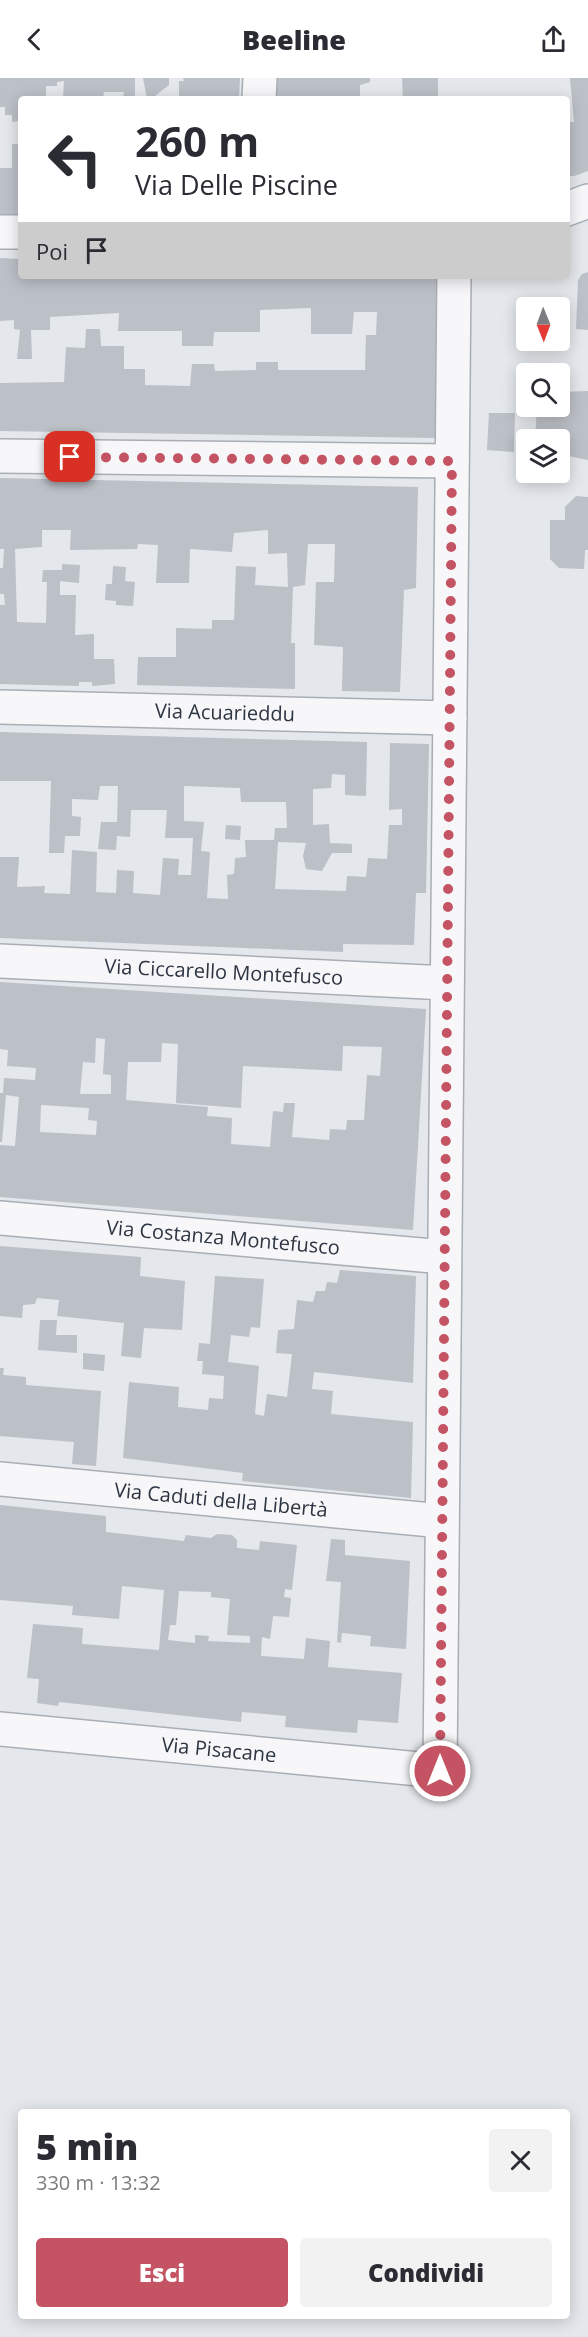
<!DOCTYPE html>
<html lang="it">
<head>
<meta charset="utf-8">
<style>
  :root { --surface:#fff; --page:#f2f2f3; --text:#2b2b33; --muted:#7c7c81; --accent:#c45464 }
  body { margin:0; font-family:"Open Sans",sans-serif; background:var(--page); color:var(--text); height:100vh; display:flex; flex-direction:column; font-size:22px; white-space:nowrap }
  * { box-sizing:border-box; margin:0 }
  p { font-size:20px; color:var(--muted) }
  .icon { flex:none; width:33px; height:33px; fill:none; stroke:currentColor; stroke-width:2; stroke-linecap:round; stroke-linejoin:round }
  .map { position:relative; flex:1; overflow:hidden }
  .side { position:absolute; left:18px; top:2031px; width:552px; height:210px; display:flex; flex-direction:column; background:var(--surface); border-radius:6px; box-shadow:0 3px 15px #0003 }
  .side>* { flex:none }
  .banner { position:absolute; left:18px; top:18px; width:552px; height:183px; border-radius:6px; box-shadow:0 3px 15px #0003; background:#fff; color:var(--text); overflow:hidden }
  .needle { width:39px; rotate:179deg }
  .fabs { position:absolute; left:516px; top:219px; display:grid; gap:12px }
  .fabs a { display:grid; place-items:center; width:54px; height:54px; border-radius:6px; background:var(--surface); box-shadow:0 3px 15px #0003; font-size:30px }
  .pin { position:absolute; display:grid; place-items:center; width:51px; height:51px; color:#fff; margin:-26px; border-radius:12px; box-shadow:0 3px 9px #0006 }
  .me { position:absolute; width:66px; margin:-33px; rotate:0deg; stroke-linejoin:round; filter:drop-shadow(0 0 4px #0008) }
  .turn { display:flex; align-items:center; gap:21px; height:126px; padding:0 18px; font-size:27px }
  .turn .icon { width:78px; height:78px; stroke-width:2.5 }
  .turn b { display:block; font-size:42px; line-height:51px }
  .then { display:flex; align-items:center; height:57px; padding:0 18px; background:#0003; gap:12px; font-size:22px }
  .round { display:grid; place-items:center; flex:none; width:63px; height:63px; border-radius:6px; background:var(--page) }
  .summary { display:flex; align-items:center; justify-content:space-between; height:102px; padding:0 18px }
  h1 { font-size:36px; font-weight:800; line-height:45px }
  .primary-button { display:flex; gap:12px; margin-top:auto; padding:12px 18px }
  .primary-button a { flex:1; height:69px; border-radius:6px; background:var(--accent); color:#fff; font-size:24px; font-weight:800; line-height:69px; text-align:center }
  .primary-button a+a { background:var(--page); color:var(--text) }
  header { display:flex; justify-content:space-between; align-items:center; height:78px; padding:0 18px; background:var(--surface); font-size:27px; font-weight:800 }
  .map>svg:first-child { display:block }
  .building { fill:#bcc0c7; fill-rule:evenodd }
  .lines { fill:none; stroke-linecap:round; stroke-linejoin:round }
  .minor-casing { stroke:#a9aeb5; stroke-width:36 }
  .tertiary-casing { stroke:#a9aeb5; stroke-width:36 }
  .minor { stroke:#f7f7f9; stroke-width:33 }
  .tertiary { stroke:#f7f7f9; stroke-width:33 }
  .route { stroke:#c45464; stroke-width:10; stroke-dasharray:0 18 }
  .labels { text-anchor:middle; stroke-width:5; stroke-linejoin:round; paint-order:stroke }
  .street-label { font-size:20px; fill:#2d3442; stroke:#f4f6f8 }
</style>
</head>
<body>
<header><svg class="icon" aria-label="back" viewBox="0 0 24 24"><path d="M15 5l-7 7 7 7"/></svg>Beeline<svg class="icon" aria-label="share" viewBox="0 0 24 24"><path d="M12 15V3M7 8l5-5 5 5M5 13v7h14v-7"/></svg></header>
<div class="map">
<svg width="588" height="2259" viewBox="0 0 588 2259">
  <rect width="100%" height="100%" fill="#e4e7eb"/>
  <g class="building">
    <path d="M0 0H135V21H123L124 14H104L103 21H63L64 3 57 4V8H46V21H21L19 43 12 44V37H5V29H0Z"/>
    <path d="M143 0H169V7L155 18 157 21H147Z"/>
    <path d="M183 0H240L239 21H179V3H184Z"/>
    <path d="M276 0H370V4L360 7V21H275Z"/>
    <path d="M402 0H438V21H403Z"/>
    <path d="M570 0H588V93L574 98H567V44H574Z"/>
    <path d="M12 66H21V137H0V90H12Z"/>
    <path d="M0 180 21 181V198H438L435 360 0 353V305L64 304 66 269 85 270 86 251H100L101 268H124V291H145V307L190 308 192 286H214L215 293 256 292V284H278V292H365L366 257H376L377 234H354L352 256H311V230L260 232V254H214L213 268H182V253H118L119 235 50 239V252H31L32 281H17L20 252 14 251V242L0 243Z"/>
    <path d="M588 194V252L576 251 578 202 582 196Z"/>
    <path d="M588 313V382L568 378 562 371 563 364H560V362H535L537 328H560V314Z"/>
    <path d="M489 335H515L514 374 487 372Z"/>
    <path d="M0 400 418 409 416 510 404 512 400 614 342 613 343 569 314 567 316 504H334L335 466H308L305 507 293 509 291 565H295V611L137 607 138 579H176V550L212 551V542H234L236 488 256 489 255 507 288 509 287 475 268 476V452L234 455 232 474 190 471 189 505H156L158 467 138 466 137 471 70 472 71 452H42V469L15 471 17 544 46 545 47 504H42L43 492H62V486L80 487 79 505 60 503V517H76L75 557 94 556V581H114L115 606 92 608V604H79V608L0 606V527H5L4 516H0V490H3L4 471H0Z"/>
    <path d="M576 418 588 419V472H585L584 491 559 490 550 481V442H565V429Z"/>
    <path d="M113 488 126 489 125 503 135 504 133 528 116 527V523L105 522 106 506H112Z"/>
    <path d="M0 654 367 664 366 718 345 717V697L332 696 331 710 313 711V747L329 746 330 765 352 766V775H332L322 793 306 791 303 778 306 765 278 764 275 811 346 813 347 798 366 799 368 780 387 781 389 747H402V731L389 732 390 665 429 666 426 815H416L414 867 343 866V874L0 860V779H19L17 809 45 808 44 815 70 816 72 772 97 774 96 814 116 815 117 792 134 793 133 815 160 817 163 780 179 781 178 797H191L193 760H165L167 732H131L130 759 117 758 116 772 98 771 101 744H117L118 708H100L98 722 72 721V738L81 739 80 758H65L64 775H49L51 703H0ZM184 708 240 710 241 724H286L287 750H275L274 762H245L246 779 235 780 234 796 227 797 228 821 207 820 210 774 201 773 204 744 184 743Z"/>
    <path d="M226 747 241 748 240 762 225 761Z"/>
    <path d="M0 904 426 931 413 1152 0 1119V1067L15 1068 19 1019 6 1017 2 1064H0V1015H3L4 1000 35 1002 36 990 7 988 8 972 0 971ZM96 960 105 961 103 996 111 997V1016H80L83 984 95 985ZM162 965 178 966 176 1025 241 1030 243 988 342 993 343 968 382 969 380 998 367 997 364 1042H347L346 1052 330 1051 329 1062 292 1059 295 1025H284L283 1034 273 1033 270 1069 231 1066 232 1040 207 1038 208 1029 126 1022 128 984H161ZM41 1027 89 1030 88 1042 97 1043 96 1057 40 1054Z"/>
    <path d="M0 1168 141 1179 140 1198 185 1203 182 1252 144 1250 141 1280 121 1278 124 1245 57 1238 59 1222 37 1220 35 1226 23 1227 22 1240 0 1238Z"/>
    <path d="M340 1192 416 1198 413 1305 314 1294 312 1311 333 1313 331 1336 413 1344 411 1420 242 1403 243 1395 123 1380 129 1304 179 1309 178 1329 208 1332 209 1320 223 1321 224 1298 202 1296 203 1283H197L199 1265 210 1266 215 1198 264 1201 260 1250 251 1249 249 1259 231 1257 228 1284 259 1288 255 1336 264 1338 267 1316 287 1319 292 1276 276 1275 278 1252 294 1251 297 1222 313 1224 316 1213H325L327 1204 337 1205Z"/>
    <path d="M40 1242H57L56 1257H77V1275L38 1272Z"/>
    <path d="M83 1275 105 1277 104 1293 83 1291Z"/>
    <path d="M0 1290H4L3 1297 26 1299V1307L101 1313 96 1388 72 1386 74 1364 0 1358Z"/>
    <path d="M0 1427 106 1438V1454L184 1463 186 1457 211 1460 217 1456 232 1457 237 1462V1470L259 1472 260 1463 297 1467 292 1512 285 1511 284 1519 291 1520 289 1539 273 1538 270 1561 262 1559 261 1578 304 1581 306 1560 330 1563 328 1589 402 1595 398 1645 358 1642 357 1655 285 1649 286 1638 242 1634 241 1644 59 1624 58 1628 37 1625 39 1601 27 1600 33 1546 83 1550 82 1566 159 1572 164 1512 122 1508 119 1541 72 1537 73 1528 0 1522ZM179 1513 211 1514V1519L230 1521 227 1557 250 1558V1565L208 1563 209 1558 195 1557V1565L168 1562 170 1547H176Z"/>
    <path d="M331 1461 345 1462V1477L410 1483 406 1571 370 1568 371 1558 342 1555 341 1565 337 1564 341 1504 326 1503Z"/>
  </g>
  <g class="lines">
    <defs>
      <g id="minor">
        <path d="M259 21 260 0"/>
        <path d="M0 378 452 383"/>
        <path id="s1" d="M0 629 450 640"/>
        <path id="s2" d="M0 883 447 905"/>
        <path id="s3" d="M0 1140 444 1179"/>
        <path id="s4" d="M0 1401 442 1443"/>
      </g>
      <g id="tertiary">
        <path d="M567 131 588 123"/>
        <path d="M0 154H21"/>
        <path id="s5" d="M0 1651 440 1693 454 198"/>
      </g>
    </defs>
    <use href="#minor" class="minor-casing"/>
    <use href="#tertiary" class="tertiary-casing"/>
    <use href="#minor" class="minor"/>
    <use href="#tertiary" class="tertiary"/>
  </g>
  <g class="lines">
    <path class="route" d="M70 379 452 383 440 1693"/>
  </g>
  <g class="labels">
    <g class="street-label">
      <text dy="7" stroke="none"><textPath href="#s1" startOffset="225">Via Acuarieddu</textPath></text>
      <text dy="7" stroke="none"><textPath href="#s2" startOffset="224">Via Ciccarello Montefusco</textPath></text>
      <text dy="7" stroke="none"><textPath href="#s3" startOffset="224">Via Costanza Montefusco</textPath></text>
      <text dy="7" stroke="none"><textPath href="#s4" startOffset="222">Via Caduti della Libertà</textPath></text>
      <text dy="7" stroke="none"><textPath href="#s5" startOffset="220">Via Pisacane</textPath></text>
    </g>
  </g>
</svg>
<div class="fabs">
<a><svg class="needle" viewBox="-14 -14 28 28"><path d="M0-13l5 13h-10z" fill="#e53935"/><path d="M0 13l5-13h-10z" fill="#7c7c81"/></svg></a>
<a><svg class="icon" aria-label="search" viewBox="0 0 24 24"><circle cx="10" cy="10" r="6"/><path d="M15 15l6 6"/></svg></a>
<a><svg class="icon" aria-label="layers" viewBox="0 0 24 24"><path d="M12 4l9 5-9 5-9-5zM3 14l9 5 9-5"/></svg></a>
</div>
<div class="pin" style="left:70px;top:379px;background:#d93025"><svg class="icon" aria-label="arrive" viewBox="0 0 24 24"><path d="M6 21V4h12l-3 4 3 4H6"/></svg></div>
<svg class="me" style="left:440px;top:1693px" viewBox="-20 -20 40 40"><circle r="17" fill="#c45464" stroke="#fff" stroke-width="3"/><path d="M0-11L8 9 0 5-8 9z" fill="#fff"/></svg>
<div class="banner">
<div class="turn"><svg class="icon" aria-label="left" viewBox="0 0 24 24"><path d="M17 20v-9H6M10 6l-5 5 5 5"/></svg><div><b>260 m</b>Via Delle Piscine</div></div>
<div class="then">Poi<svg class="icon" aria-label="arrive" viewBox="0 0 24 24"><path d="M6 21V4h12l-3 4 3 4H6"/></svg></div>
</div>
<section class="side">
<div class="summary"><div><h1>5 min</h1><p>330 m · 13:32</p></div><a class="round"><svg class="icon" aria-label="close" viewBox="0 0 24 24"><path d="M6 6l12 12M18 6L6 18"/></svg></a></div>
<div class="primary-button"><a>Esci</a><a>Condividi</a></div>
</section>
</div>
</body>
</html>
